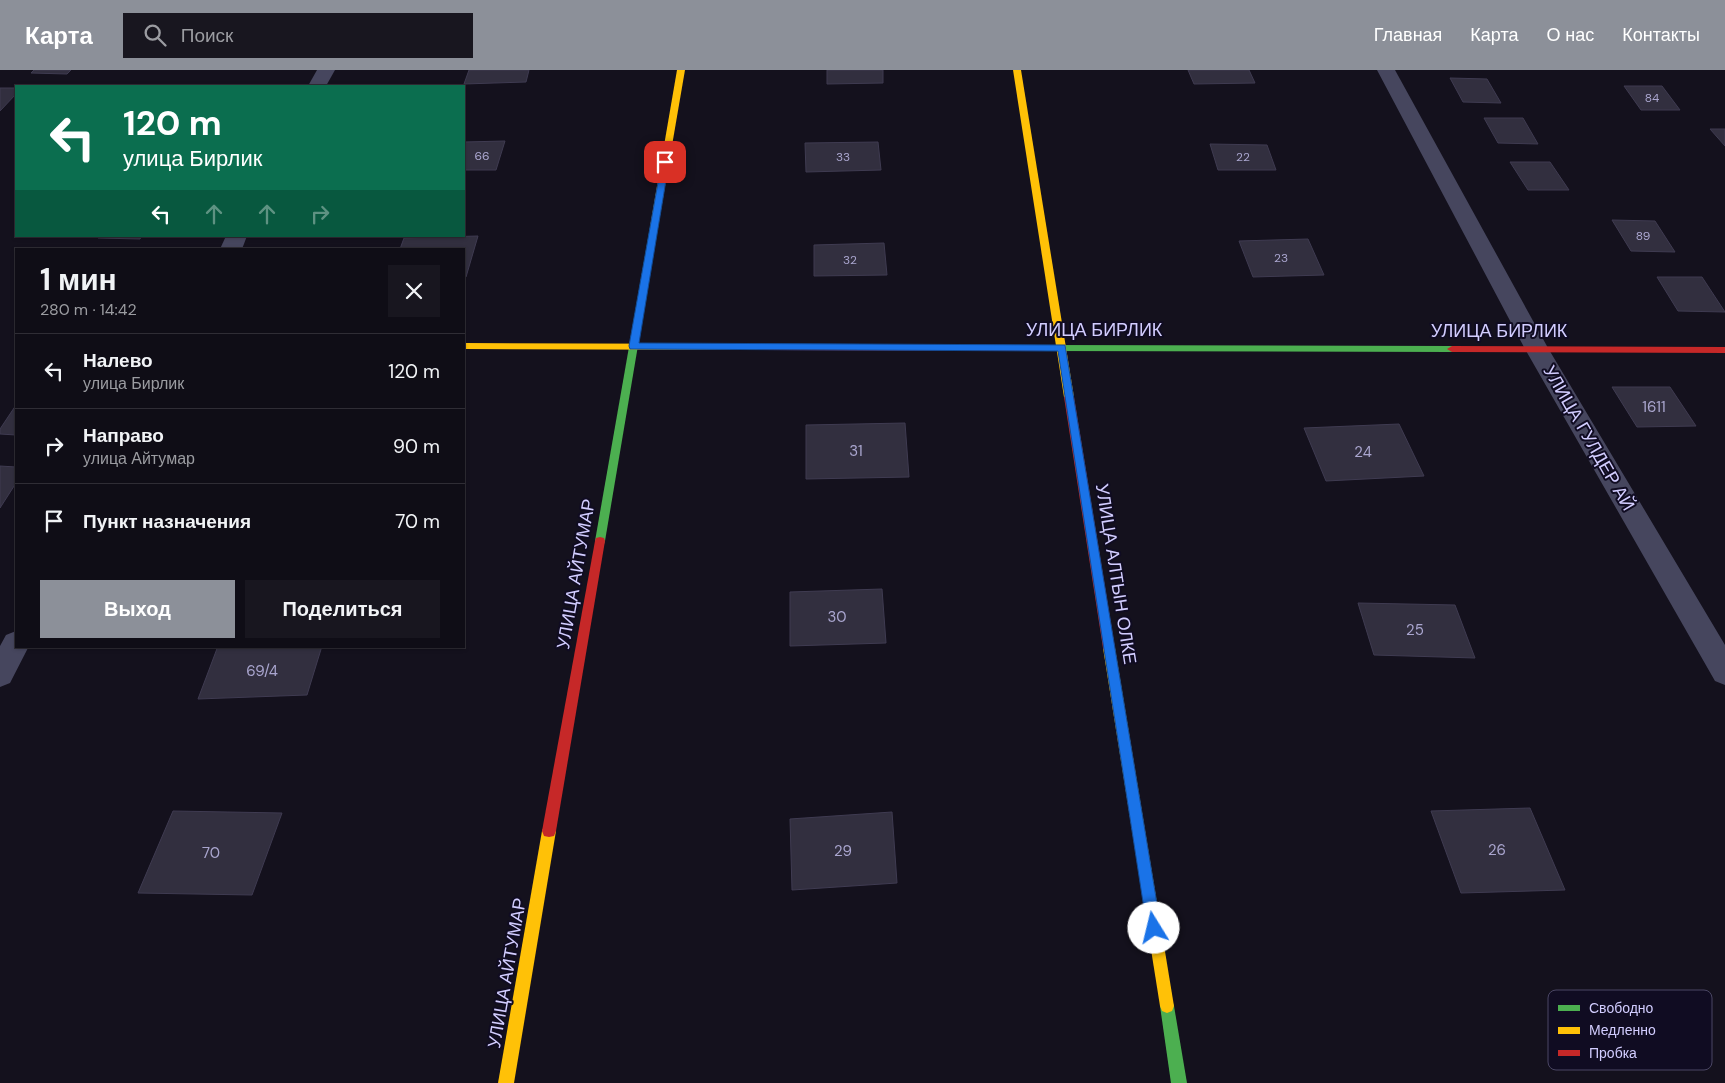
<!DOCTYPE html>
<html lang="ru">
<head>
<meta charset="utf-8">
<style>
  :root { --surface:#0f0d16; --page:#18161f; --text:#f1f3f6; --muted:#9b9ca1; --line:#2f2d35; --accent:#8c9099 }
  body { margin:0; font-family:"DM Sans",sans-serif; background:var(--page); color:var(--text); height:100vh; display:flex; flex-direction:column; font-size:19px; white-space:nowrap }
  * { box-sizing:border-box; margin:0 }
  p { font-size:16px; color:var(--muted) }
  .icon { flex:none; width:28px; height:28px; fill:none; stroke:currentColor; stroke-width:2; stroke-linecap:round; stroke-linejoin:round }
  .map { position:relative; flex:1; overflow:hidden }
  .side { position:absolute; left:15px; top:178px; width:450px; height:400px; display:flex; flex-direction:column; background:var(--surface); border-radius:0px; box-shadow:0 1px 4px #0004,0 0 0 1px var(--line) }
  .side>* { flex:none }
  .hud { position:absolute; left:15px; top:15px; width:450px; height:152px; border-radius:0px; box-shadow:0 1px 4px #0004,0 0 0 1px var(--line); background:#0b6e4f; color:#fff; overflow:hidden }
  .pin { position:absolute; display:grid; place-items:center; width:42px; height:42px; color:#fff; margin:-21px; border-radius:10px; box-shadow:0 2px 8px #0006 }
  .me { position:absolute; width:55px; margin:-28px; rotate:351deg; stroke-linejoin:round; filter:drop-shadow(0 0 4px #0008) }
  .turn { display:flex; align-items:center; gap:18px; height:105px; padding:0 25px; font-size:22px }
  .turn .icon { width:65px; height:65px; stroke-width:2.5 }
  .turn b { display:block; font-size:35px; line-height:42px }
  .lanes { display:flex; align-items:center; height:48px; padding:0 25px; background:#0003; justify-content:center; gap:25px; direction:ltr }
  .lanes .off { opacity:.35 }
  .round { display:grid; place-items:center; flex:none; width:52px; height:52px; border-radius:0px; background:var(--page) }
  .summary { display:flex; align-items:center; justify-content:space-between; height:85px; padding:0 25px }
  h1 { font-size:30px; font-weight:700; line-height:38px }
  .button { display:flex; gap:10px; margin-top:auto; padding:10px 25px }
  .button a { flex:1; height:58px; border-radius:0px; background:var(--accent); color:#fff; font-size:20px; font-weight:700; line-height:58px; text-align:center }
  .button a+a { background:var(--page); color:var(--text) }
  ul { padding:0; list-style:none }
  li { display:flex; align-items:center; gap:15px; height:75px; padding:0 25px; border-top:1px solid var(--line) }
  li div { flex:1 }
  li b { display:block; font-size:19px }
  li em { font-style:normal }
  header { display:flex; align-items:center; gap:30px; box-sizing:border-box; height:70px; padding:0 25px; background:var(--accent); color:#fff }
  header strong { font-size:24px }
  nav { display:flex; gap:28px; margin-inline-start:auto; font-size:18px }
  .search { width:350px; height:45px; background:var(--page); display:flex; align-items:center; gap:12px; box-sizing:border-box; padding:0 18px; border-radius:0px; color:var(--muted); font-size:19px }
  .map>svg:first-child { display:block }
  .building { fill:#322f3f; stroke:#3f3b51 }
  .lines { fill:none; stroke-linecap:round; stroke-linejoin:round }
  .street { fill:#46465e; fill-rule:evenodd }
  .fast { fill:#4caf50; fill-rule:evenodd }
  .slow { fill:#ffc107; fill-rule:evenodd }
  .jam { fill:#c62828; fill-rule:evenodd }
  .route { fill:#1a73e8; stroke:#114b97 }
  .labels { text-anchor:middle; stroke-width:4; stroke-linejoin:round; paint-order:stroke }
  .far-number-label { font-size:12px; fill:#aaa6cf }
  .number-label { font-size:15px; fill:#aaa6cf }
  .street-label { font-size:18px; fill:#d2cdff; stroke:#100c22 }
  .key { fill:#100c22; stroke:#4a4664; stroke-width:1 }
  .key-label { font-size:14px; fill:#d2cdff }
</style>
</head>
<body>
<header>
<strong>Карта</strong>
<div class="search"><svg class="icon" aria-label="search" viewBox="0 0 24 24"><circle cx="10" cy="10" r="6"/><path d="M15 15l6 6"/></svg>Поиск</div>
<nav><a>Главная</a><a>Карта</a><a>О нас</a><a>Контакты</a></nav>
</header>
<div class="map">
<svg width="1725" height="1013" viewBox="0 0 1725 1013">
  <rect width="100%" height="100%" fill="#14111d"/>
  <g class="building">
    <path d="M34 0H71L67 4 31 3Z"/>
    <path d="M469 0H529L526 12 464 14Z"/>
    <path d="M827 0H883V13L827 14Z"/>
    <path d="M1188 0H1249L1255 13 1194 14Z"/>
    <path d="M1450 8 1487 9 1501 33 1463 32Z"/>
    <path d="M1624 16H1662L1680 40H1641Z"/>
    <path d="M0 18H16V24L0 41Z"/>
    <path d="M1484 48H1523L1538 74 1498 73Z"/>
    <path d="M1710 59H1725V76Z"/>
    <path d="M505 71 496 100H464V72Z"/>
    <path d="M878 72 881 100 806 102 805 73Z"/>
    <path d="M1210 74 1267 75 1276 100H1218Z"/>
    <path d="M1510 92H1550L1569 120H1528Z"/>
    <path d="M1612 150 1655 151 1675 182 1631 181Z"/>
    <path d="M99 166H142L140 169 98 168Z"/>
    <path d="M478 166 466 207H464V179H400L404 168Z"/>
    <path d="M1308 169 1324 205 1253 207 1239 171Z"/>
    <path d="M884 173 887 205 814 206V175Z"/>
    <path d="M1657 207H1702L1725 242 1678 241Z"/>
    <path d="M1612 317H1670L1696 356 1637 357Z"/>
    <path d="M16 335V365L0 364V359Z"/>
    <path d="M905 353 909 407 806 409V355Z"/>
    <path d="M1399 354 1424 406 1326 411 1304 358Z"/>
    <path d="M0 396 16 397V413L0 438Z"/>
    <path d="M882 519 886 573 790 576V522Z"/>
    <path d="M1358 533 1455 535 1475 588 1374 585Z"/>
    <path d="M218 576H322L307 625 198 629Z"/>
    <path d="M1530 738 1565 820 1461 823 1431 741Z"/>
    <path d="M173 741 282 743 252 825 138 823Z"/>
    <path d="M892 742 897 813 792 820 790 749Z"/>
  </g>
  <g class="lines">
    <g class="street">
      <path d="M317 0H335L326 16H308Z"/>
      <path d="M1377 0H1395L1548 278 1725 575V615L1715 611 1525 279Z"/>
      <path d="M226 166H247L242 179H220Z"/>
      <path d="M16 561V576H29L10 613 0 617V576L6 565Z"/>
    </g>
    <g class="fast">
      <path d="M654 154 658 157 605 471 604 474H596L595 471 650 157Z"/>
      <path d="M1043 275 1452 276 1457 279 1452 282 1043 281 1038 278Z"/>
      <path d="M1167 929 1172 931 1174 936 1187 1013H1171L1160 936 1162 931Z"/>
    </g>
    <g class="slow">
      <path d="M677 0H685L658 157 654 160 650 157Z"/>
      <path d="M1013 0H1021L1074 327 1069 331 1064 327Z"/>
      <path d="M464 273 758 274 763 277 758 280 464 279Z"/>
      <path d="M1109 573 1113 574 1115 578 1174 936 1172 941 1167 943 1162 941 1160 936 1103 578 1105 574Z"/>
      <path d="M549 755 554 756 556 761 514 1013H498L542 761 544 756Z"/>
    </g>
    <g class="jam">
      <path d="M758 274 1043 275 1048 278 1043 281 758 280 753 277Z"/>
      <path d="M1452 276 1725 277V283L1452 282 1447 279Z"/>
      <path d="M1069 323 1074 327 1115 578 1113 582 1109 583 1105 582 1103 578 1064 327Z"/>
      <path d="M600 467 604 468 605 471 556 761 554 766 549 767 544 766 542 761 595 471 596 468Z"/>
    </g>
  </g>
  <path class="route" d="M662 90 669 92 639 273 1065 275 1161 858 1159 863 1154 865 1149 863 1147 858 1058 281 630 279 629 276Z"/>
  <g class="labels">
    <g class="far-number-label">
      <text x="1652" y="32">84</text>
      <text x="482" y="90">66</text>
      <text x="843" y="91">33</text>
      <text x="1243" y="91">22</text>
      <text x="1643" y="170">89</text>
      <text x="1281" y="192">23</text>
      <text x="850" y="194">32</text>
    </g>
    <g class="number-label">
      <text x="1654" y="342">1611</text>
      <text x="856" y="386">31</text>
      <text x="1363" y="387">24</text>
      <text x="837" y="552">30</text>
      <text x="1415" y="565">25</text>
      <text x="262" y="606">69/4</text>
      <text x="1497" y="785">26</text>
      <text x="843" y="786">29</text>
      <text x="211" y="788">70</text>
    </g>
    <g class="street-label">
      <text x="1094" y="266">УЛИЦА БИРЛИК</text>
      <text x="1499" y="267">УЛИЦА БИРЛИК</text>
      <text transform="translate(1589 368) rotate(60)" y="6">УЛИЦА ГУЛДЕР АЙ</text>
      <text transform="translate(576 504) rotate(-80)" y="6">УЛИЦА АЙТУМАР</text>
      <text transform="translate(1116 504) rotate(81)" y="6">УЛИЦА АЛТЫН ОЛКЕ</text>
      <text transform="translate(507 903) rotate(-80)" y="6">УЛИЦА АЙТУМАР</text>
    </g>
  </g>
  <rect x="1548" y="920" width="164" height="80" rx="8" class="key"/>
  <rect x="1558" y="935" width="22" height="6" fill="#4caf50"/>
  <rect x="1558" y="957" width="22" height="7" fill="#ffc107"/>
  <rect x="1558" y="980" width="22" height="6" fill="#c62828"/>
  <g class="key-label">
    <text x="1589" y="943">Свободно</text>
    <text x="1589" y="965">Медленно</text>
    <text x="1589" y="988">Пробка</text>
  </g>
</svg>
<div class="pin" style="left:665px;top:92px;background:#d93025"><svg class="icon" aria-label="arrive" viewBox="0 0 24 24"><path d="M6 21V4h12l-3 4 3 4H6"/></svg></div>
<svg class="me" style="left:1154px;top:858px" viewBox="-20 -20 40 40"><circle r="19" fill="#fff"/><path d="M0-13L10 11 0 6-10 11z" fill="#1a73e8"/></svg>
<div class="hud">
<div class="turn"><svg class="icon" aria-label="left" viewBox="0 0 24 24"><path d="M17 20v-9H6M10 6l-5 5 5 5"/></svg><div><b>120 m</b>улица Бирлик</div></div>
<div class="lanes"><svg class="icon" aria-label="left" viewBox="0 0 24 24"><path d="M17 20v-9H6M10 6l-5 5 5 5"/></svg><svg class="icon off" aria-label="ahead" viewBox="0 0 24 24"><path d="M12 20V5M6 11l6-6 6 6"/></svg><svg class="icon off" aria-label="ahead" viewBox="0 0 24 24"><path d="M12 20V5M6 11l6-6 6 6"/></svg><svg class="icon off" aria-label="right" viewBox="0 0 24 24"><path d="M7 20v-9h11M14 6l5 5-5 5"/></svg></div>
</div>
<section class="side">
<div class="summary"><div><h1>1 мин</h1><p>280 m · 14:42</p></div><a class="round"><svg class="icon" aria-label="close" viewBox="0 0 24 24"><path d="M6 6l12 12M18 6L6 18"/></svg></a></div>
<ul>
<li><svg class="icon" aria-label="left" viewBox="0 0 24 24"><path d="M17 20v-9H6M10 6l-5 5 5 5"/></svg><div><b>Налево</b><p>улица Бирлик</p></div><em>120 m</em></li>
<li><svg class="icon" aria-label="right" viewBox="0 0 24 24"><path d="M7 20v-9h11M14 6l5 5-5 5"/></svg><div><b>Направо</b><p>улица Айтумар</p></div><em>90 m</em></li>
<li><svg class="icon" aria-label="arrive" viewBox="0 0 24 24"><path d="M6 21V4h12l-3 4 3 4H6"/></svg><div><b>Пункт назначения</b></div><em>70 m</em></li>
</ul>
<div class="button"><a>Выход</a><a>Поделиться</a></div>
</section>
</div>
</body>
</html>
